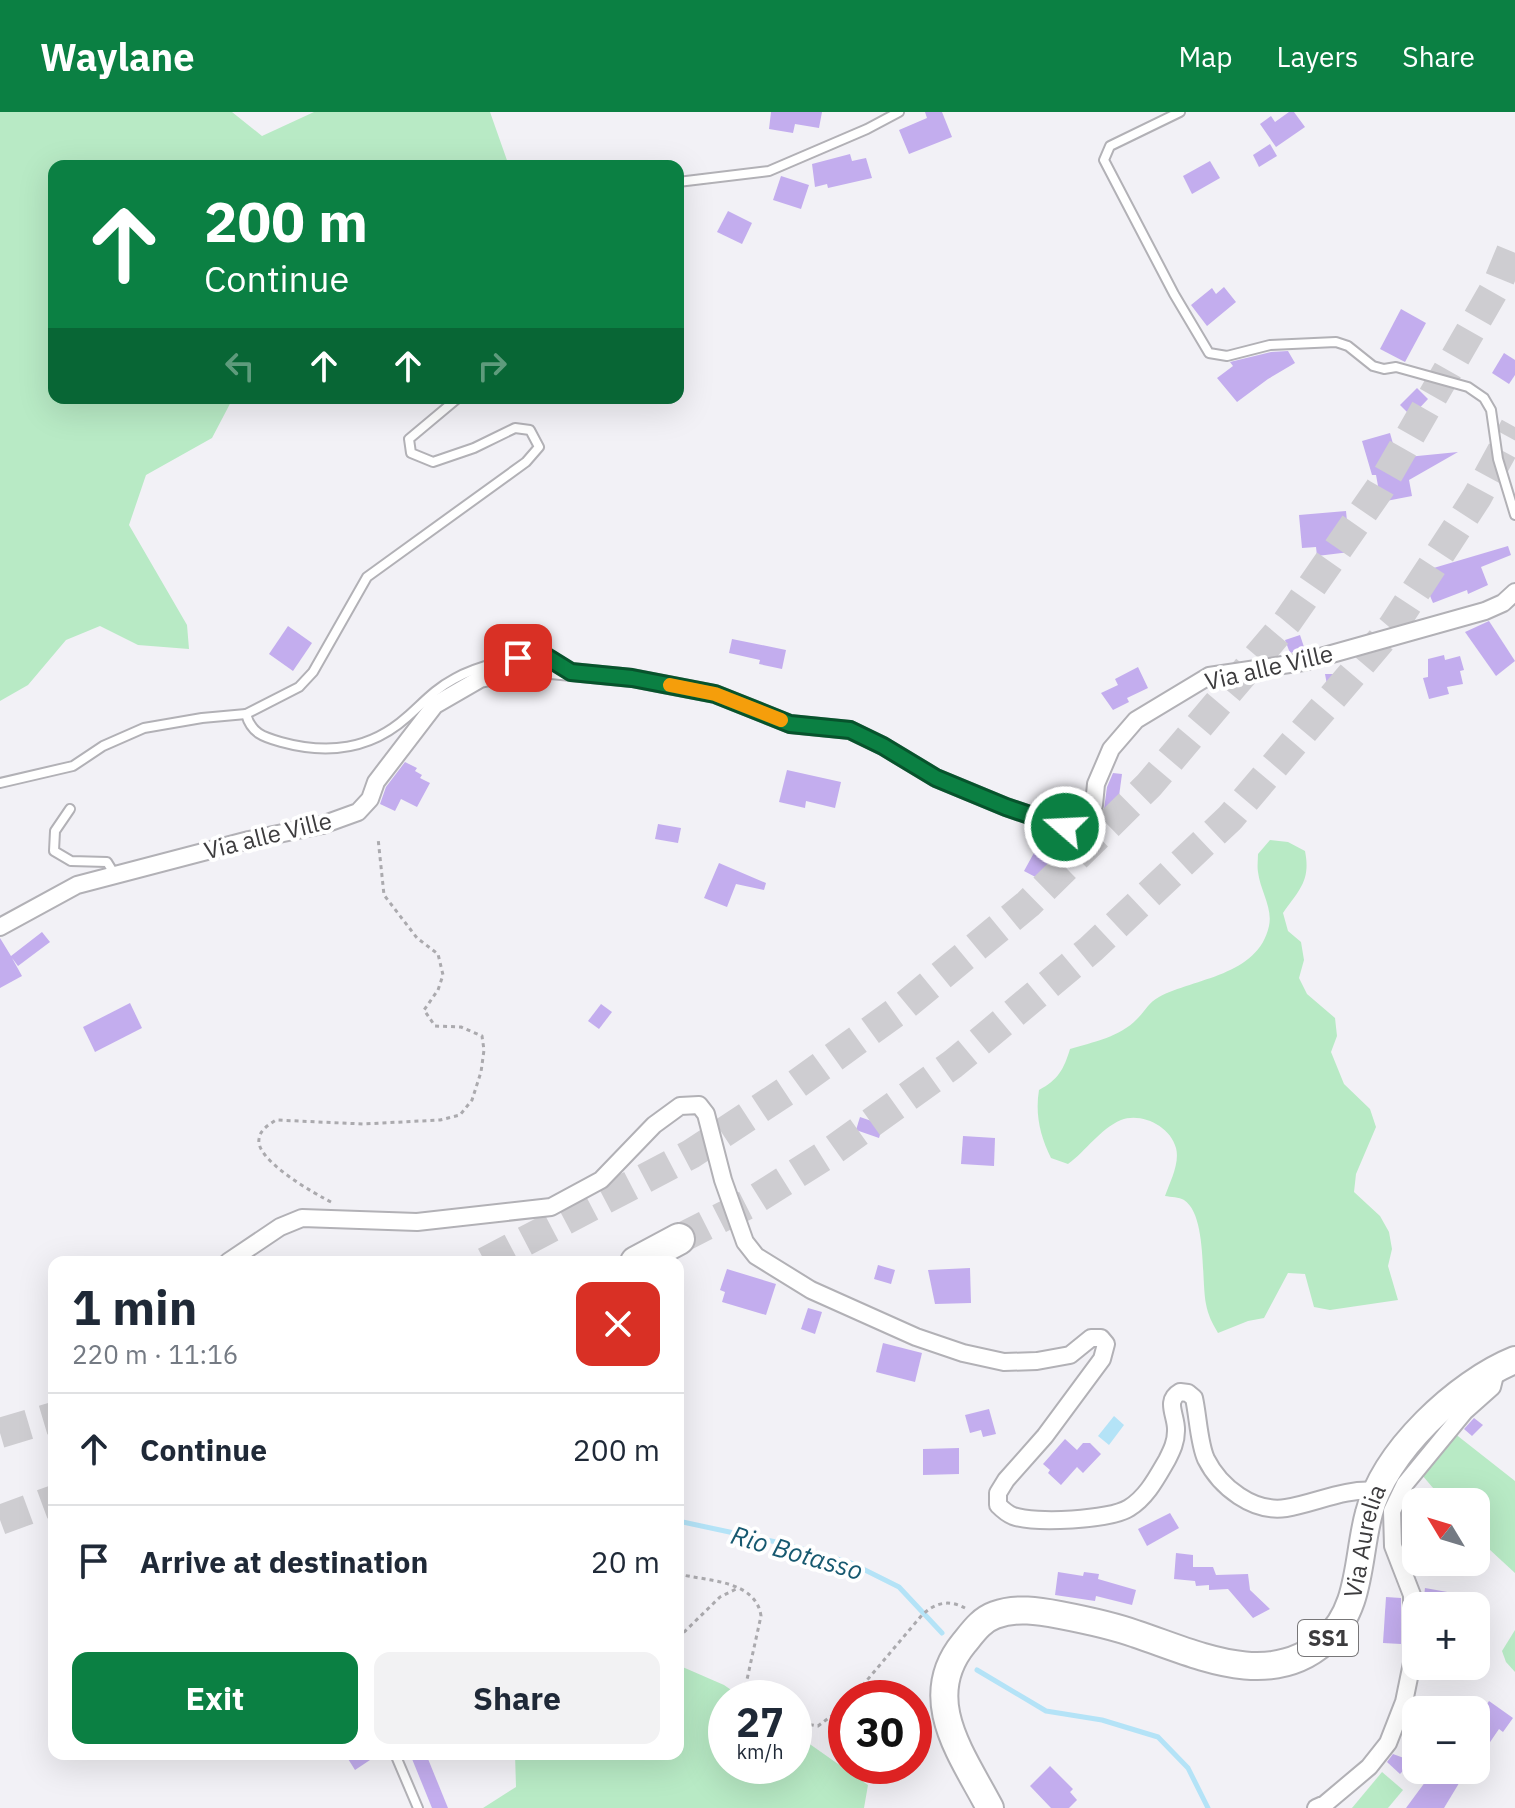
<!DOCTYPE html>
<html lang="en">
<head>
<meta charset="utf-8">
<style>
  :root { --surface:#fff; --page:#f2f2f3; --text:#1f2937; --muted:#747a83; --line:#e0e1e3; --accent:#0b8043 }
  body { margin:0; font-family:"IBM Plex Sans",sans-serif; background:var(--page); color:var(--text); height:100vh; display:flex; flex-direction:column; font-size:30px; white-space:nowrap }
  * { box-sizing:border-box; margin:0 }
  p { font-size:26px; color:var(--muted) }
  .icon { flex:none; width:44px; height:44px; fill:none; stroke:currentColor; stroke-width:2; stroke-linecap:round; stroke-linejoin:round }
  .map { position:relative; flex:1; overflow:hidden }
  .details { position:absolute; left:48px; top:1144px; width:636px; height:504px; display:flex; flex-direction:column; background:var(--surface); border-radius:16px; box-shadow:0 8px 32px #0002 }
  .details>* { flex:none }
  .top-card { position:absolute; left:48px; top:48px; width:636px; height:244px; border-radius:16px; box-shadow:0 8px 32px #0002; background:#0b8043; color:#fff; overflow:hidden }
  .needle { width:52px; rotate:308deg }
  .controls { position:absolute; left:1402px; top:1376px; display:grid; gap:16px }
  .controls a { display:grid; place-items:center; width:88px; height:88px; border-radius:16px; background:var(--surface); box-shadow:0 8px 32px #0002; font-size:40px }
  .speed { position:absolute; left:708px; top:1568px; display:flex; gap:16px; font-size:40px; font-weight:700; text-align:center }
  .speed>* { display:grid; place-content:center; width:104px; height:104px; border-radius:50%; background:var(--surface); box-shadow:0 8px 32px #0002; line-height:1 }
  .speed small { font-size:20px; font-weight:400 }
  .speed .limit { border:12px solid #d22; background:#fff; color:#111 }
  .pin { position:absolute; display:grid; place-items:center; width:68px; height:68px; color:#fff; margin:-34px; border-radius:16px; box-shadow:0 4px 12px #0006 }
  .me { position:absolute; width:88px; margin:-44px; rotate:289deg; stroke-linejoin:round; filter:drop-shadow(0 0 6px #0008) }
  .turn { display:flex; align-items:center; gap:28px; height:168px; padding:0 24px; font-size:36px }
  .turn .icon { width:104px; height:104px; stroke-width:2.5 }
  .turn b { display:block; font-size:56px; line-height:68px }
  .lanes { display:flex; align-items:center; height:76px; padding:0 24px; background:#0003; justify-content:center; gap:40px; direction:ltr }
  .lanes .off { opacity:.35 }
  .round { display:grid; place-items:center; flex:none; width:84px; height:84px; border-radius:16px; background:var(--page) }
  .summary { display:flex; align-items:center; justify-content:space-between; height:136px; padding:0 24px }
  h1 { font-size:48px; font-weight:700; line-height:60px }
  .cta { display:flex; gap:16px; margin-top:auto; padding:16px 24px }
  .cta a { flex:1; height:92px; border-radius:16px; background:var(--accent); color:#fff; font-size:32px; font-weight:700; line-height:92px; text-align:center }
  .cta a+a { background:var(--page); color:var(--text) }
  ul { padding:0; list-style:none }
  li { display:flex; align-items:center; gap:24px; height:112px; padding:0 24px; border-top:2px solid var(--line) }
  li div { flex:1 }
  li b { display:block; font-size:30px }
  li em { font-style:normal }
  header { display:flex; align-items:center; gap:48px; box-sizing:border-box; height:112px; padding:0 40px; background:var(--accent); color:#fff }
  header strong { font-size:38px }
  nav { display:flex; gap:44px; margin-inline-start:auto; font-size:28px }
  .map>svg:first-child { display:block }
  .green { fill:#b8eac5 }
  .water { fill:#b4e3f7 }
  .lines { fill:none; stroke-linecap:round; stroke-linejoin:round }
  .stream { stroke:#b4e3f7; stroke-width:5 }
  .building { fill:#c3adee }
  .highway-tunnel { stroke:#cecdd1; stroke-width:30; stroke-dasharray:30 15; stroke-linecap:butt }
  .lane-casing { stroke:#b2b1b6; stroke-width:12 }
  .street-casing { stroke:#b2b1b6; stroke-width:20 }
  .primary-casing { stroke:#b2b1b6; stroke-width:30 }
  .highway-casing { stroke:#b2b1b6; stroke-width:34 }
  .path { stroke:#abaaae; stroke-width:3; stroke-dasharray:4 4; stroke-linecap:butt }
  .lane { stroke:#fff; stroke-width:8 }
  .street { stroke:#fff; stroke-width:16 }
  .primary { stroke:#fff; stroke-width:26 }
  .highway { stroke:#fff; stroke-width:30 }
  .route-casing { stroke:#07532c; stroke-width:20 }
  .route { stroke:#0b8043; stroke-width:14 }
  .slow { stroke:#f59e0b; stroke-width:14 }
  .labels { text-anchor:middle; stroke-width:8; stroke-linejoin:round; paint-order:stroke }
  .shield { fill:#fff; stroke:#777678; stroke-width:2 }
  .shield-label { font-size:22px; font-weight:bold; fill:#3d3c3e }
  .street-label { font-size:24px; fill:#3d3c3e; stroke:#fff }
  .water-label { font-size:26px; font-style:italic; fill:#175970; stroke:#fff }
</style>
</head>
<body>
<header>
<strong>Waylane</strong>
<nav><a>Map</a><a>Layers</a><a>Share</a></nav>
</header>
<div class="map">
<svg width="1515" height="1696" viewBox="0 0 1515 1696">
  <rect width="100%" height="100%" fill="#f2f1f6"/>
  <g class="green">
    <path d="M0 0H232L262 24 314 0H490L509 54H54V286H233L212 326 146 363 129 413 187 513 189 537 138 533 100 514 66 528 28 573 0 589Z"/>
    <path d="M1270 728 1288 730 1305 739C1311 769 1299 778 1283 801L1288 819 1301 830 1304 848 1299 866 1307 882 1335 906 1337 924 1331 940 1344 972 1370 997 1376 1015 1356 1062 1354 1080 1380 1104 1389 1120 1392 1137 1388 1154 1398 1188 1330 1198 1314 1195 1305 1162 1288 1161 1264 1206 1248 1209 1218 1221C1212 1211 1208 1203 1206 1192 1201 1167 1207 1103 1184 1088 1179 1085 1171 1085 1165 1084 1170 1070 1180 1051 1176 1036 1170 1013 1140 1000 1121 1008 1100 1017 1086 1039 1068 1052L1051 1046C1040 1024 1035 1002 1039 978 1058 968 1064 957 1070 937 1093 930 1120 925 1137 907 1146 898 1148 891 1159 885 1195 866 1258 864 1269 814 1273 796 1260 778 1258 760 1257 754 1258 748 1258 742Z"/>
    <path d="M1454 1321 1515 1369V1461L1476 1425V1390H1445L1422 1363Z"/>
    <path d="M1515 1518V1560L1506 1550 1502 1539Z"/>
    <path d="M678 1553 724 1573 743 1586H726V1654H794V1621L868 1673 864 1696H483L516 1675 515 1642H678Z"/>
    <path d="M1382 1660 1403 1678 1388 1696H1352Z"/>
  </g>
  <path class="water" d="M1114 1304 1124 1313 1109 1333 1098 1324Z"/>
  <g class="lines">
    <g class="stream">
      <path d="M678 1409 781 1431 851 1451 899 1475 942 1521"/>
      <path d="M977 1558 1046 1599 1102 1608 1158 1625 1188 1656 1208 1696"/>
    </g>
  </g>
  <g class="building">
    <path d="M771 0H822L819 16 795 12 793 21 769 17Z"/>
    <path d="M925 0H942L952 25 909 42 899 18 927 6Z"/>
    <path d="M1289 0H1294L1305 15 1276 35 1260 12 1271 4 1275 10Z"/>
    <path d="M1270 32 1277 44 1259 55 1253 43Z"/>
    <path d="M850 42 852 49 866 46 872 66 828 76 827 72 815 75 812 52Z"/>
    <path d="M1210 49 1220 66 1192 82 1183 64Z"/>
    <path d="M781 64 809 73 801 97 773 88Z"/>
    <path d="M728 99 752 111 742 132 717 120Z"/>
    <path d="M1224 175 1236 190 1207 214 1191 193 1212 176 1216 182Z"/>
    <path d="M1401 197 1426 211 1405 250 1380 237Z"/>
    <path d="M1288 239 1295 251 1268 267 1237 290 1217 266 1233 254 1230 250 1271 240Z"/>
    <path d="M1504 241 1515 248V263L1509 272 1492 261Z"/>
    <path d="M1417 276 1428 287 1414 302H1409L1400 293Z"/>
    <path d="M1390 321 1397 346 1458 340 1409 368 1412 384 1381 390 1376 363H1372L1362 329Z"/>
    <path d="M1346 399 1350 440 1317 444 1316 435 1302 436 1299 403Z"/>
    <path d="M1508 434 1511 443 1481 455 1488 473 1468 482 1467 478 1433 491 1420 460Z"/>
    <path d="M1489 509 1515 549 1496 564 1465 520Z"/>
    <path d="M288 514 312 531 293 559 269 542Z"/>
    <path d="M1300 523 1305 538 1290 541 1285 528Z"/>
    <path d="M732 527 786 538 782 557 759 552 760 548 729 541Z"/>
    <path d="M1444 543 1445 548 1460 544 1464 558 1460 559 1463 572 1447 575 1449 582 1429 587 1423 566 1428 565V547Z"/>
    <path d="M1138 555 1148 576 1127 586 1129 590 1113 598 1101 581 1118 573 1115 567Z"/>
    <path d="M1325 562H1343L1345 577 1328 578Z"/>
    <path d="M405 650 417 656 415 659 422 663 420 666 430 671 417 695 401 687 395 699 380 692 386 675Z"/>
    <path d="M787 658 841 670 835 696 806 689 805 696 779 690Z"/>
    <path d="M1113 661 1122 662 1117 699 1104 697 1107 675Z"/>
    <path d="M658 712 681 716 678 731 655 727Z"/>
    <path d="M1041 728 1053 730 1048 748 1053 751 1043 769 1024 759Z"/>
    <path d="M719 751 766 771 764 778 736 772 727 795 704 786Z"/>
    <path d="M42 820 50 830 18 854 12 846 22 864 0 876V826L11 844Z"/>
    <path d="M130 891 142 916 95 940 83 915Z"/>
    <path d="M601 892 612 900 599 917 588 909Z"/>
    <path d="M860 1005 883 1013 879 1026 856 1018Z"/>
    <path d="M963 1024 995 1026 994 1054 961 1052Z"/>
    <path d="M878 1153 895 1158 891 1172 874 1167Z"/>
    <path d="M970 1156 971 1191 935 1192 928 1158Z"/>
    <path d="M727 1157 776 1172 766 1203 722 1190 725 1180 720 1178Z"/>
    <path d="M808 1196 822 1200 815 1222 801 1217Z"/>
    <path d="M883 1231 922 1241 915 1270 876 1260Z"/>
    <path d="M989 1297 996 1322 983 1325 981 1318 970 1321 965 1303Z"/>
    <path d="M1474 1306 1483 1313 1472 1324 1464 1317Z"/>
    <path d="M1065 1327 1077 1338 1083 1331H1090L1101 1342 1083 1361 1077 1355 1061 1373 1048 1361 1050 1358 1043 1352Z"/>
    <path d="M959 1336V1362L923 1363V1337Z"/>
    <path d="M1170 1401 1179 1416 1147 1434 1138 1417Z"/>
    <path d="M1176 1441 1193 1443V1455H1213L1216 1463 1248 1462 1250 1478 1270 1497 1253 1506 1228 1477 1209 1478V1473L1196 1474 1195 1469 1174 1467Z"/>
    <path d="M1058 1460 1083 1464 1084 1460 1099 1462 1098 1467 1136 1478 1132 1493 1096 1484 1095 1489 1055 1483Z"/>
    <path d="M1425 1476 1453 1481 1451 1494H1423Z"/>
    <path d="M1386 1485 1401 1486V1532L1383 1531Z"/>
    <path d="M1489 1589 1513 1606 1503 1620 1499 1617 1486 1636 1476 1629V1608Z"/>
    <path d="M345 1642H379L355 1658Z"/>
    <path d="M410 1642H426L448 1696H432Z"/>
    <path d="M1393 1642 1412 1649 1400 1662 1387 1650Z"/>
    <path d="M1050 1654 1073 1677 1070 1680 1077 1688 1069 1696H1051L1030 1674Z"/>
    <path d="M1434 1658H1467L1444 1696H1406Z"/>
  </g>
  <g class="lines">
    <g class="highway-tunnel">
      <path d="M679 1127 748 1092 829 1041 953 952 1091 837 1230 706 1393 514 1477 385 1515 315"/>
      <path d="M485 1150 691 1042 794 974 903 895 1028 792 1149 673 1287 510 1380 376 1498 171 1515 130"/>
      <path d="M0 1321 54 1305"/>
      <path d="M0 1408 54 1388"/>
    </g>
    <defs>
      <g id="lane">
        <path d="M1180 0 1110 34 1104 48 1174 182 1209 241 1227 244 1270 233 1336 230 1348 234 1373 254 1384 257 1396 255 1468 275 1484 286 1491 298 1498 347 1515 403"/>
        <path d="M678 70 769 59 867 17 899 0"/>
        <path d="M458 286 409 327 411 341 433 350 474 336 515 316 530 318 539 335 526 350 367 465 313 560 299 575 246 602C251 621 263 625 281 630 328 643 370 638 407 605 423 591 435 577 454 567 481 552 512 547 542 542L564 555"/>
        <path d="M0 671 73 654 103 634 144 616 202 606 246 602"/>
        <path d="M70 697 55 719 54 739 71 749 107 750 115 763"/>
        <path d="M395 1642 418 1696"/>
      </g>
      <g id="street">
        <path d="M0 815 77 773 249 728 322 713 358 700 370 687 376 670 435 593 480 567 531 556 632 566 715 582 790 612 850 618 883 634 936 666 1006 695 1065 715 1084 709 1094 693 1096 672 1111 637 1136 608 1209 564 1303 550 1485 499 1503 491 1515 480"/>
        <path d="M228 1150 280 1115 302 1106 417 1110 551 1095 601 1068 654 1013 680 994 699 993 706 1002 723 1068 745 1130 756 1144 811 1178 916 1225 963 1241 1004 1250 1037 1249 1070 1243 1091 1226H1101L1106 1232 1102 1247 1045 1324 1006 1368 998 1381V1393C1002 1397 1008 1402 1013 1404 1035 1412 1110 1408 1129 1396 1147 1385 1157 1365 1167 1348 1172 1338 1176 1330 1176 1319 1177 1304 1164 1289 1180 1280L1188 1281 1194 1286C1198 1304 1199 1332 1206 1347 1220 1375 1253 1401 1286 1396 1316 1391 1345 1376 1376 1379"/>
        <path d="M1316 1696 1325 1692 1369 1655 1388 1631 1404 1590 1412 1551V1483L1393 1434 1392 1399 1405 1372 1465 1299 1492 1275 1494 1267 1491 1259"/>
      </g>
      <g id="primary">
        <path id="s1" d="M990 1696C963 1644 918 1587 964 1531 973 1520 981 1508 995 1503 1016 1495 1039 1499 1060 1503 1086 1508 1111 1513 1136 1522 1196 1542 1269 1579 1325 1529 1362 1497 1357 1444 1369 1401 1384 1340 1458 1271 1515 1248"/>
      </g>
      <path id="highway" d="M636 1150 679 1127"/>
    </defs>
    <use href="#lane" class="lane-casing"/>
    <use href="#street" class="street-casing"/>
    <use href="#primary" class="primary-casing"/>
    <use href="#highway" class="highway-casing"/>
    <g class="path">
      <path d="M331 1090C315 1082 255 1048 259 1027 260 1018 268 1013 276 1008L363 1012 440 1008 460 1003 472 988 481 960 484 938 482 924 461 915 435 914 424 898 438 878 443 863 438 842 417 826 384 783 378 726"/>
      <path d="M678 1462C707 1469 756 1468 761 1504L746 1572 754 1586"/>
      <path d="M678 1526 720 1485 738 1476"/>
      <path d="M852 1586 922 1503C935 1491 948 1487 965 1496"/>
      <path d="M794 1610 818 1614 846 1593"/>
    </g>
    <use href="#lane" class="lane"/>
    <use href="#street" class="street"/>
    <use href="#primary" class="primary"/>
    <use href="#highway" class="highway"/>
  </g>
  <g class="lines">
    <defs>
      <path id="route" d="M518 546 542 542 571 560 632 566 715 582 790 612 850 618 883 634 936 666 1006 695 1065 715"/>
    </defs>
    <use href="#route" class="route-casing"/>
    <use href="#route" class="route"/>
    <path class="slow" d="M670 573 715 582 781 608"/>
  </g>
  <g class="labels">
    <rect class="shield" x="1298" y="1508" width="60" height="36" rx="6"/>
    <g class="shield-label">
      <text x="1328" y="1534">SS1</text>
    </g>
    <g class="street-label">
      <text transform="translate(1269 556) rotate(-13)" y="8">Via alle Ville</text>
      <text transform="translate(268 724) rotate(-14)" y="8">Via alle Ville</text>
      <text dy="8" stroke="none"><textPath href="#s1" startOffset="676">Via Aurelia</textPath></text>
    </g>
    <g class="water-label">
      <text transform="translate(797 1441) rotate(16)" y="9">Rio Botasso</text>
    </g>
  </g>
</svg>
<div class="controls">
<a><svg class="needle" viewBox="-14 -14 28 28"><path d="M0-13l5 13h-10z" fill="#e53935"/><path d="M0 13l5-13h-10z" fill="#747a83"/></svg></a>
<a>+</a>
<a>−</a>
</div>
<div class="speed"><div>27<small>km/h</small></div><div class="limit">30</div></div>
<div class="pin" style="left:518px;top:546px;background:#d93025"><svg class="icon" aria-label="arrive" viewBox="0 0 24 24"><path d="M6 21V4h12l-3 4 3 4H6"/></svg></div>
<svg class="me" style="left:1065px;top:715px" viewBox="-20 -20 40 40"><circle r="17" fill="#0b8043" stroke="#fff" stroke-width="3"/><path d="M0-11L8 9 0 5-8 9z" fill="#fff"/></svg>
<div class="top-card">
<div class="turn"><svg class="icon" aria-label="ahead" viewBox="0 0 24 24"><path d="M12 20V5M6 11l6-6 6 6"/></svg><div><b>200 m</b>Continue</div></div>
<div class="lanes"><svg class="icon off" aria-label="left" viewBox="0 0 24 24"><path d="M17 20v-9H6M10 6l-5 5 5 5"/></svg><svg class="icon" aria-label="ahead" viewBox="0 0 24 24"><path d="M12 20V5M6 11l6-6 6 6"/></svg><svg class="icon" aria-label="ahead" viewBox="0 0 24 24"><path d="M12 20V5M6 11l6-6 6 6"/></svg><svg class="icon off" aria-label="right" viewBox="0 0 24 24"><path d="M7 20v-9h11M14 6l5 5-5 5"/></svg></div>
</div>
<section class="details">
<div class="summary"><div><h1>1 min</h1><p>220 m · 11:16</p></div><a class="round" style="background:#d93025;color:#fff"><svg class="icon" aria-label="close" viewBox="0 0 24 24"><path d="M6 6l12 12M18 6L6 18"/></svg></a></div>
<ul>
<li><svg class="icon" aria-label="ahead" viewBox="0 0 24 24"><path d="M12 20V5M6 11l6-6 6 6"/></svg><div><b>Continue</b></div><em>200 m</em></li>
<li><svg class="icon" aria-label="arrive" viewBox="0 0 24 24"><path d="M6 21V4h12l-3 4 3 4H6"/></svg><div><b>Arrive at destination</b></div><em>20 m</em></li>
</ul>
<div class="cta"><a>Exit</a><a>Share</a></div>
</section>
</div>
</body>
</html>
